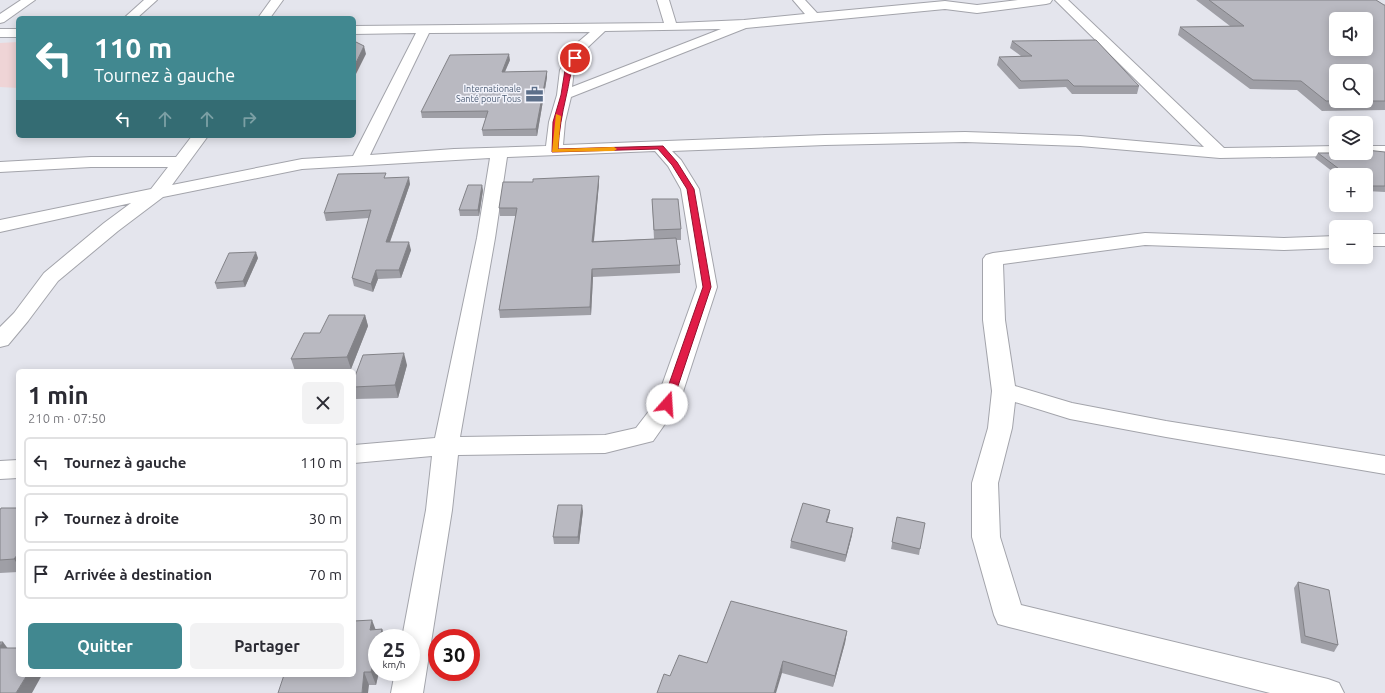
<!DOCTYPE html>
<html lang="fr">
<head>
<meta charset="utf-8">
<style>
  :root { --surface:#fff; --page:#f2f2f3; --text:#2b2b33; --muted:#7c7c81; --line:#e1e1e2; --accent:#418890 }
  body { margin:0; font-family:Ubuntu,sans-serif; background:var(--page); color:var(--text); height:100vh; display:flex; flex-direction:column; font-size:15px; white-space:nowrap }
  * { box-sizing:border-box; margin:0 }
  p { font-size:13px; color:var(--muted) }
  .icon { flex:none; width:22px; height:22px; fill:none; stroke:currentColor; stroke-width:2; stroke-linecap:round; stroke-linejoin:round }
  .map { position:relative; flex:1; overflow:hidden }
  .details { position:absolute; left:16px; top:369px; width:340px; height:308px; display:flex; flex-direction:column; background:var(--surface); border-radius:6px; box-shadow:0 2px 10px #0003 }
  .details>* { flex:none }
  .hud { position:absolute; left:16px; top:16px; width:340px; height:122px; border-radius:6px; box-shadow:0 2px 10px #0003; background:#418890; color:#fff; overflow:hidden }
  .buttons { position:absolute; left:1329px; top:12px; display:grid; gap:8px }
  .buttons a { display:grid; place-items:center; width:44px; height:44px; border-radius:6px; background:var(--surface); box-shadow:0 2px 10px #0003; font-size:20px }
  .speed { position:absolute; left:368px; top:629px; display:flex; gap:8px; font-size:20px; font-weight:700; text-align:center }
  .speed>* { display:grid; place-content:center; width:52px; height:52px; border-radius:50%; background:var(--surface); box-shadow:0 2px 10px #0003; line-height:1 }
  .speed small { font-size:10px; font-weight:400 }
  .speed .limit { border:6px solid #d22; background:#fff; color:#111 }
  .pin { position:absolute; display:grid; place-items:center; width:34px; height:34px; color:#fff; margin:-17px; border:2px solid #fff; border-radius:50%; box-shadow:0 1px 4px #0007 }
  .me { position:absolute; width:44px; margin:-22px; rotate:19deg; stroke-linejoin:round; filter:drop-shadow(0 0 3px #0008) }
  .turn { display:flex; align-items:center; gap:14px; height:84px; padding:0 12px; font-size:18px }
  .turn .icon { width:52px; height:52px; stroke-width:2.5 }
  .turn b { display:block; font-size:28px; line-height:34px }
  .lanes { display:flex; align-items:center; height:38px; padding:0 12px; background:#0003; justify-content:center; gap:20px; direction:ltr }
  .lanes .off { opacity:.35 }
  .round { display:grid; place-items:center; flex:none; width:42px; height:42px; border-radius:6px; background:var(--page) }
  .headline { display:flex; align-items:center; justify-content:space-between; height:68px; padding:0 12px }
  h1 { font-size:24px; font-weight:600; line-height:30px }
  .cta { display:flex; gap:8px; margin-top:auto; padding:8px 12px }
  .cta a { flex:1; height:46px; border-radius:6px; background:var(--accent); color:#fff; font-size:16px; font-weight:600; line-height:46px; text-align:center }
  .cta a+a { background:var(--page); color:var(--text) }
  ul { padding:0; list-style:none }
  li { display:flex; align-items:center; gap:12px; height:50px; margin:0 8px 6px; padding:0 4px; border:2px solid var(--line); border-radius:6px }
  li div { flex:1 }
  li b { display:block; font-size:15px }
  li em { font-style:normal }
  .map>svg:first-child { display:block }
  .medical { fill:#efd4d6 }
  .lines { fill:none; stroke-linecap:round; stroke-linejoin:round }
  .minor-casing { stroke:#a3a4ab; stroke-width:2 }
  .minor { fill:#fff; fill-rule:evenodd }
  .wall { fill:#9f9fa6 }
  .shaded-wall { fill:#828287 }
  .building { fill:#b9b9c1; stroke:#828287; fill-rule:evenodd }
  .route { fill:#e11d48; stroke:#92132f }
  .slow { fill:#f59e0b }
  .labels { text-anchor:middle; stroke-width:3; stroke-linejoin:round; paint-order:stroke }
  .far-service-label { font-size:9px; fill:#4e5e75; stroke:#f1f2fa; text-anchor:end }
</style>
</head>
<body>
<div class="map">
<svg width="1385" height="693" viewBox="0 0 1385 693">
  <rect width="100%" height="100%" fill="#e4e5ed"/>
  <path class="medical" d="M18 42V88L0 87V43Z"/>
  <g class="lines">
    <defs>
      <g id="minor">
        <path d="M21 0H35L4 22 0 23V14Z"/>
        <path d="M144 0H157L137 18H124Z"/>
        <path d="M271 0H283L270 18H258Z"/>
        <path d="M657 0H669L676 23 744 20 805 14 793 0H805L817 13 945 1 977 5 1018 0H1052L1050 3 1046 4 977 13 945 9 746 28 571 97 565 122 563 145 825 135 965 132 1080 136 1204 147 1055 0H1068L1224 148 1336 146V153H1343L1336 156 1220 158 1080 146 965 142 825 145 672 151 681 160 699 189 717 287 679 404 653 441 605 453 458 455 452 510 423 693H391L395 672H411V638H402L426 510 432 456 354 463V445L435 438 477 238 490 158 302 169 163 197 118 231 58 281 28 321 8 345 0 347V327L14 313 44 273 104 223 131 203 0 232V220L151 189 168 167H91L0 172V162L91 157H176L192 136H208L172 185 302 159 353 156 416 33 354 34V26L664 23ZM721 29 572 87 574 70 587 48 605 31ZM590 32 577 43 560 70 557 95 549 122 546 146 454 149 370 155 429 33ZM655 151 668 166 681 189 697 287 656 402 636 428 605 435 460 437 495 238 507 157Z"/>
        <rect x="0" y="29" width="18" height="8"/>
        <path d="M1366 146H1385V156L1360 154 1359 153H1366Z"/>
        <path d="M1145 233 1284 238 1336 236V248L1284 250 1145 245 1003 264 1005 320 1015 386 1072 403 1166 421 1385 456V474L1166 437 1070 419 1015 402 1012 428 998 483 1000 537 1021 605 1328 679 1339 683 1344 693H1270L1009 627 998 624 994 615 972 537V483L988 428 992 391 983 320V259L986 255 993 253Z"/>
        <rect x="1366" y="234" width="19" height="12"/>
        <path d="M18 460V478L0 479V461Z"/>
      </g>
    </defs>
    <use href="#minor" class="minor-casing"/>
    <use href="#minor" class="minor"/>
  </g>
  <g class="wall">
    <path d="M1196 0H1376L1384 5H1385V110L1322 111 1297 90 1250 89 1178 35 1180 27 1230 26Z"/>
    <path d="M1012 41 1139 86 1137 94H1072L1066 87 1019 89 997 65 999 57 1021 56 1010 48Z"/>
    <path d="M510 60 505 72 547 71V77L537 136H483L482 130 486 118H422L421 112Z"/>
    <path d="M1385 152V192L1366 191V175H1337L1315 158 1318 153Z"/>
    <path d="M387 178 410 184 390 242 411 250 401 278 378 279 373 292 354 286 352 278 369 218 326 221 324 213Z"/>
    <path d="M599 183 594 241 654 239 652 199 681 229V240H676L680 265V273L593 277 591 315 500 318 499 310 516 216H500L499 208Z"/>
    <path d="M483 190 479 216H460L459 210Z"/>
    <path d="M258 258 245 287 217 289 215 283Z"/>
    <path d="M365 315 368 326 351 369 295 371 291 359 320 333Z"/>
    <path d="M407 365 398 398 355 399 354 397V379Z"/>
    <path d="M18 508V572L0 573V510Z"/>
    <path d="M830 510 829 516 827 522 852 535 845 562 790 548 791 541Z"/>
    <path d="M583 511 579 544H554L553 537Z"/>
    <path d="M897 517 920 549 919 555 891 549Z"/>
    <path d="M1298 582 1338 645 1334 652 1301 643 1294 588Z"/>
    <path d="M382 629 385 638H377V672H379L376 685H369L278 693 375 630Z"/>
    <path d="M847 631 845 643 833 687 782 673 670 676Z"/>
  </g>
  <g class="shaded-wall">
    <path d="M364 46 366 54 354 78V67Z"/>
    <path d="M509 54 510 60 502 78V72Z"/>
    <path d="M547 71V77L537 136 536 129Z"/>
    <path d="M599 176V183L593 249 592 242Z"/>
    <path d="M409 177 410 184 387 250 386 242Z"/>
    <path d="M482 185 483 190 479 216 478 210Z"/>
    <path d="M409 242 411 250 401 278 399 270Z"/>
    <path d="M256 252 258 258 245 287 243 281Z"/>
    <path d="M592 269 593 277 591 315 590 307Z"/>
    <path d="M376 270 378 279 373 292 371 284Z"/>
    <path d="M365 315 368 326 351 369 347 357Z"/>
    <path d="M404 353 407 365 398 398 395 385Z"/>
    <path d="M582 505 583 511 579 544 578 537Z"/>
    <path d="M830 510 829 516 825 529 826 522Z"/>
    <path d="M853 528 852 535 845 562 846 555Z"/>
    <path d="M18 554V565L14 559Z"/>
    <path d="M372 620 377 633 370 630Z"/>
    <path d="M382 629 385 638H380Z"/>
    <path d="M847 631 845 643 833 687 835 676Z"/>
    <path d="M3 642 12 654 0 650V646Z"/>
    <path d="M377 650V672H379L376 685 371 672Z"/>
    <path d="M783 661 782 673 776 693H774Z"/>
    <path d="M364 672 369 685 368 693H362Z"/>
    <path d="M27 675H42L32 693H16Z"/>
  </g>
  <g class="building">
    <path d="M1209 0H1376L1384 5H1385V101H1326L1301 81 1253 80 1180 27 1244 26ZM1336 19H1366V49H1336ZM1336 71H1366V101H1336Z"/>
    <path d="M1096 40 1139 86H1074L1068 80 1021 81 999 57 1032 56 1012 41Z"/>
    <path d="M354 41 364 46 354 67Z"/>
    <path d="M509 54 502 72 547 71 536 129 482 130 488 111 421 112 450 55Z"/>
    <path d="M1366 150 1385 152V186H1366V175H1347L1318 153H1366Z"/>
    <path d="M386 173 384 178 409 177 386 242H409L399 270H376L371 284 352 278 371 210 324 213 338 174Z"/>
    <path d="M599 176 592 242 676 238 680 265 592 269 590 307 499 310 517 208H499L503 182H533V179Z"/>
    <path d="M468 185H482L478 210H459Z"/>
    <path d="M652 199H678L681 229 654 230Z"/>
    <path d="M256 252 243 281 215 283 229 253Z"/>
    <path d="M329 315H365L347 357 291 359 304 333H320Z"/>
    <path d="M404 353 395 385 354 387V379L363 355Z"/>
    <path d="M803 503 830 510 826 522 853 528 846 555 791 541Z"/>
    <path d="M558 505H582L578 537H553Z"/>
    <path d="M1 508H18V554L14 559 0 560V510Z"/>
    <path d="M897 517 925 523 920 549 892 542Z"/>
    <path d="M1298 582 1329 590 1338 645 1305 636Z"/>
    <path d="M731 601 847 631 835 676 783 661 774 693H657L664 674 670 676 679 655 707 663Z"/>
    <path d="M372 620 370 630 382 629 380 638H377V650L371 672H364L362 693H278L284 675H354V621Z"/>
    <path d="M0 642H3L0 646Z"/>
    <path d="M0 648H18V675H27L16 693H0Z"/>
  </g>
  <path class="route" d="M573 57 578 58C569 73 570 81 566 97 562 114 559 131 558 149L663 146 677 162 694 189 711 287 672 404 667 408 662 404 703 287 687 189 672 165 658 149 552 152 553 122 561 95 565 70Z"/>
  <path class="slow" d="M556 114 561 116 558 149 614 147 617 149 614 151 552 152Z"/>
  <defs>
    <symbol id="office-bare" viewBox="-9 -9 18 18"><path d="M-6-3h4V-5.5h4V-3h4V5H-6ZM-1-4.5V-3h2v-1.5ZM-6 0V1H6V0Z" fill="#5c6f8a" stroke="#f1f2fa" stroke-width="2.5" paint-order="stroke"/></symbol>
  </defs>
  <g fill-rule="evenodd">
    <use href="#office-bare" x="522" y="82" width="25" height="25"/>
  </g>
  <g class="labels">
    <g class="far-service-label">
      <text x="521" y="92">Internationale<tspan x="521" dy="10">Santé pour Tous</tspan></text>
    </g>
  </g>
</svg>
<div class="buttons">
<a><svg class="icon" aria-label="sound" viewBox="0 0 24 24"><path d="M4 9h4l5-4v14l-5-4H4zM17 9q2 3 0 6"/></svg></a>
<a><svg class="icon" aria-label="search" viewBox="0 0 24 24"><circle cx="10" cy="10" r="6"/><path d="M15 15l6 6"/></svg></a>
<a><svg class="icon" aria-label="layers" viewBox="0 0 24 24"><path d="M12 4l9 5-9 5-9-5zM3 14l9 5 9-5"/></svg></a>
<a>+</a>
<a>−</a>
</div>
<div class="speed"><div>25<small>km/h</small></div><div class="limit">30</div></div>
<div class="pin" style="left:575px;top:58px;background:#d93025"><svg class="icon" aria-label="arrive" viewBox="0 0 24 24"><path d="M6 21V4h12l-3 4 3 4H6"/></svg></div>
<svg class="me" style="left:667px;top:404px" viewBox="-20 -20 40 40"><circle r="19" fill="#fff"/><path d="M0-13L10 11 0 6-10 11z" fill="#e11d48"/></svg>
<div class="hud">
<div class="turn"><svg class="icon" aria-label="left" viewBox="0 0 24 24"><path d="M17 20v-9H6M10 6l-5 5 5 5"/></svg><div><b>110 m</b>Tournez à gauche</div></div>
<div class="lanes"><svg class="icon" aria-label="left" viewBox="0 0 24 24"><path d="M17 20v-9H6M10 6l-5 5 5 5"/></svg><svg class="icon off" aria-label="ahead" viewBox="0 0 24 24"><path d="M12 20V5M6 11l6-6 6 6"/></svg><svg class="icon off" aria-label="ahead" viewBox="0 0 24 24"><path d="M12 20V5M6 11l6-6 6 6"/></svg><svg class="icon off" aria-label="right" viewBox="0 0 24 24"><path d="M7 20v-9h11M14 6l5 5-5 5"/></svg></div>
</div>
<section class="details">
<div class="headline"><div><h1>1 min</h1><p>210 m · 07:50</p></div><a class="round"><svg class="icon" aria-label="close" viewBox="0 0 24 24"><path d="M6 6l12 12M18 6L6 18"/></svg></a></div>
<ul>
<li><svg class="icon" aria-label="left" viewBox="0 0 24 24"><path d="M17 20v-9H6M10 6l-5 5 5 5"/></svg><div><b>Tournez à gauche</b></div><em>110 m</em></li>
<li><svg class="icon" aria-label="right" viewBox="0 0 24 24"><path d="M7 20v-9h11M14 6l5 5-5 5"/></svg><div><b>Tournez à droite</b></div><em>30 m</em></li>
<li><svg class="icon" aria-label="arrive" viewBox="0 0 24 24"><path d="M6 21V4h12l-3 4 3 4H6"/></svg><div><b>Arrivée à destination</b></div><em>70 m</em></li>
</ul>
<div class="cta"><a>Quitter</a><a>Partager</a></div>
</section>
</div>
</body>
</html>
